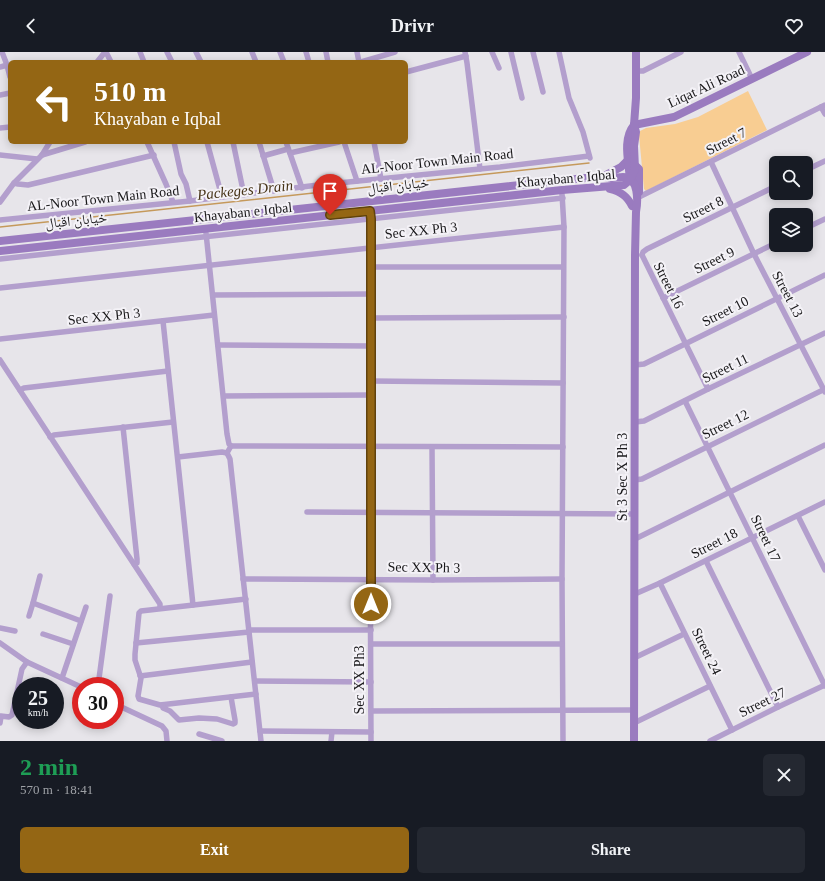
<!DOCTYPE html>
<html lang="en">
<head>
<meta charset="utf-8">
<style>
  :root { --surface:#171b24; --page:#242831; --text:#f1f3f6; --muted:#9ea1a6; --accent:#946614 }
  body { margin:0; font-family:"Times New Roman","Noto Naskh Arabic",serif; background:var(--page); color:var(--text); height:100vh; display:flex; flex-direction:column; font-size:15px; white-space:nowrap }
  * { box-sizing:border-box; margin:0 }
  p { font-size:13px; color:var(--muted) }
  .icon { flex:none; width:22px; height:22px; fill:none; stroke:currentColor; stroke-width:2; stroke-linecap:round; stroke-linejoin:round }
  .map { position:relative; height:689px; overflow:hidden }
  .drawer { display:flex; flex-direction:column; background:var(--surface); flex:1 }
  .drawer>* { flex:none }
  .guide { position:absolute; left:8px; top:8px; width:400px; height:84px; border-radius:6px; box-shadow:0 2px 10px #0003; background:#946614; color:#fff; overflow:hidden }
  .tools { position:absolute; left:769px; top:104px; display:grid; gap:8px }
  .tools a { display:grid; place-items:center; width:44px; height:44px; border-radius:6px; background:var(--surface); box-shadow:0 2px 10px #0003; font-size:20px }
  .speed { position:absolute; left:12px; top:625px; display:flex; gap:8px; font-size:20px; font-weight:700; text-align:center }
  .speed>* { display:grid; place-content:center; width:52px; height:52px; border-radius:50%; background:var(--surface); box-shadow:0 2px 10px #0003; line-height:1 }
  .speed small { font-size:10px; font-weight:400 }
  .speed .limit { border:6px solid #d22; background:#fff; color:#111 }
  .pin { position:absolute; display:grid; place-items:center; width:34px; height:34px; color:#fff; margin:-41px -17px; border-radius:50% 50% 50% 0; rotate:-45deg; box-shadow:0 0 4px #0007 }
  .pin .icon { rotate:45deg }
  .me { position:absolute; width:44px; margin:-22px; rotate:0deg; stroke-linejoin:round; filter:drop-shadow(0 0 3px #0008) }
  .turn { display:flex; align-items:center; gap:14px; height:84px; padding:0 20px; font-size:18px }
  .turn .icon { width:52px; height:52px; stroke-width:2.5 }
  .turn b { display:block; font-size:28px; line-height:34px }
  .round { display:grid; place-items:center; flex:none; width:42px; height:42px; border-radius:6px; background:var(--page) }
  .head { display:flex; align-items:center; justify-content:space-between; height:68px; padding:0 20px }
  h1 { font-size:24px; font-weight:700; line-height:30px; color:#1e9e55 }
  .button { display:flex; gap:8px; margin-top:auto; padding:8px 20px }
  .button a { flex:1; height:46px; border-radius:6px; background:var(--accent); color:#fff; font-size:16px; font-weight:700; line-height:46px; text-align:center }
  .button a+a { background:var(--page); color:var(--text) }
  header { display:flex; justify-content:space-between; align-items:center; height:52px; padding:0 20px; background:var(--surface); font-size:18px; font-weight:700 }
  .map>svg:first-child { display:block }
  .green { fill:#f8cd92 }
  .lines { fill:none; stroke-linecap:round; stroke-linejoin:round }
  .stream { stroke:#c5995b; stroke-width:1.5 }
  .street { stroke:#b39fcd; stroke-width:5.5 }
  .secondary { stroke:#9a7bbf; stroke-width:8 }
  .route-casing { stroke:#60420d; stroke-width:10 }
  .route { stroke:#946614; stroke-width:7 }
  .labels { text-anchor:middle; stroke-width:4; stroke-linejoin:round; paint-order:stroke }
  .street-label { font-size:14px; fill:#19181a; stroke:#f4f2f7 }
  .water-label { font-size:15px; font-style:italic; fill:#463317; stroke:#f4f2f7 }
</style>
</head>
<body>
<header><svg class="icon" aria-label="back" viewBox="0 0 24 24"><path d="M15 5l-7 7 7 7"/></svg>Drivr<svg class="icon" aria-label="heart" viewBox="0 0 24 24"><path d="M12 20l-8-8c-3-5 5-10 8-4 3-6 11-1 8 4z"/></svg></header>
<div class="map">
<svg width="825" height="689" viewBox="0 0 825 689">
  <rect width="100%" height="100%" fill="#e7e5ea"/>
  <path class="green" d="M748 39 767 78 646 139 644 137 639 83 640 79 646 76 675 72 698 65Z"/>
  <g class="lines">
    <path class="stream" d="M0 175 589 111"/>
    <g class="street">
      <path d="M2 0 7 13"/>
      <path d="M106 0 111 10"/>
      <path d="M140 0 144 10"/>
      <path d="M167 0 172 10"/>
      <path d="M196 0 201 10"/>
      <path d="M252 0 256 10"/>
      <path d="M280 0 284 10"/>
      <path d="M306 0 309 10"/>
      <path d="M326 0 328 10"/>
      <path d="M357 0 359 10"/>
      <path d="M465 0 467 11 480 117"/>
      <path d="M492 0 499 16"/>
      <path d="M511 0 522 46"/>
      <path d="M533 0 543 40"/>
      <path d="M559 0 569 46 583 80 590 106"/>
      <path d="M739 0 752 27"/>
      <path d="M97 10 105 0"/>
      <path d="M361 10 395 0"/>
      <path d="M0 15 7 13 10 25"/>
      <path d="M636 19H643L681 0"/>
      <path d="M406 20 466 4"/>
      <path d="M0 43 10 41"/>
      <path d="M821 55 825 62"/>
      <path d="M0 76 10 75"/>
      <path d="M147 90 166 132 173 150"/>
      <path d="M174 90 181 122 186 132 190 149"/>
      <path d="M207 90 222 145"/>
      <path d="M233 90 244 143"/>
      <path d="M259 90 274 139"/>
      <path d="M286 90 302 136"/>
      <path d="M344 90 357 129"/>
      <path d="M374 90 381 127"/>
      <path d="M290 101 339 90"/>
      <path d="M0 103 37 107"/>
      <path d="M42 103 85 90"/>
      <path d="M263 104 288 97"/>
      <path d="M711 110 754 202 825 340"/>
      <path d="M806 118 825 109"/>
      <path d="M14 131 18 132 28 133 154 103"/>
      <path d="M562 142 564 175 562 527 563 689"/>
      <path d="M637 146 825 53"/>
      <path d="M0 150 14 131 42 103 50 90"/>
      <path d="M370 159 372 196 370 461 371 689"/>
      <path d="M0 168 190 149 318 133 500 115 589 104"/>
      <path d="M806 176 825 167"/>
      <path d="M206 181 227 382 229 392 231 394 227 401 230 407 261 689"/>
      <path d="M642 203 643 200 647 197 776 134"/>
      <path d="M642 203 708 337"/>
      <path d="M0 207 563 146"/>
      <path d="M371 215H563"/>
      <path d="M0 236 564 175"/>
      <path d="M213 243 371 242"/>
      <path d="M663 246 776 191"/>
      <path d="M371 266 564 265"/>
      <path d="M163 269 193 553"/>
      <path d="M0 287 214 263"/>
      <path d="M218 293 371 294"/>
      <path d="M0 308 160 552V556"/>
      <path d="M635 313 644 312 685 292 825 223"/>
      <path d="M371 329 563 331"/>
      <path d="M20 338 24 336 168 319"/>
      <path d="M224 344 371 343"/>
      <path d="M685 349 825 634"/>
      <path d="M635 370 644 369 708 337 825 281"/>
      <path d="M123 375 137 507V511L134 512"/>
      <path d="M50 385 54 383 173 370"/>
      <path d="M231 394 563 395"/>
      <path d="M432 395 433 528"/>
      <path d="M178 405 222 400 227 401"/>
      <path d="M634 428 642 427 825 337"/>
      <path d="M307 460 635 462"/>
      <path d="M798 464 825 518"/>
      <path d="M635 487 825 393"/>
      <path d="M706 509 778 655"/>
      <path d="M40 524 33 551 81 569"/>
      <path d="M243 527 433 528 562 527"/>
      <path d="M660 531 732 678"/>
      <path d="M635 542 660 531 825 450"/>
      <path d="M246 547 141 559 139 561 135 602V608L141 626 138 644 139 647 160 653 256 642"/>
      <path d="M29 564 33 551"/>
      <path d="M0 576 15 579"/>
      <path d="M249 578H371"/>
      <path d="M43 582 73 592"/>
      <path d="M0 591 27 610 81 635"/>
      <path d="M136 591 249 580"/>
      <path d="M371 592H562"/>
      <path d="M634 606 684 582"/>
      <path d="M140 624 252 610"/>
      <path d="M62 626 86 555"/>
      <path d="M255 629 371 630"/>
      <path d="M98 634 110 544"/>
      <path d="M115 652 162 674 166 679 167 689"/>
      <path d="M162 653 163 656 170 659 179 668 199 666 217 667 233 672 235 671V668L231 645"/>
      <path d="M371 659 633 658"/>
      <path d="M0 671 1 664 9 665 12 663 22 617 27 610"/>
      <path d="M634 671 710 634"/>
      <path d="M260 679 371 680"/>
      <path d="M199 682 222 689"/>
      <path d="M331 689 332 680"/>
      <path d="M710 689 778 655 825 633"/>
    </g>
    <g class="secondary">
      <path d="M634 73 674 65 807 0"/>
      <path d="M637 115 639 117V140"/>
      <path d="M604 124 621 115 628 108"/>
      <path d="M630 128C629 111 622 87 634 73"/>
      <path d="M610 137C621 140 627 144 632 154"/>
      <path d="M0 189 604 124C610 128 616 125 623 125 639 125 638 149 636 160L635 203 634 689"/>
      <path d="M0 199 562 138 624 133 630 128 635 117 634 94 636 80 634 73 636 46V0"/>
    </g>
  </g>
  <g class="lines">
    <defs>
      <path id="route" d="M330 163 370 159 371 167V552"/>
    </defs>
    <use href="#route" class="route-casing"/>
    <use href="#route" class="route"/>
  </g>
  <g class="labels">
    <g class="street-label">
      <text transform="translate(706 34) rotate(-25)" y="5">Liqat Ali Road</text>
      <text transform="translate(726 89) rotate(-27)" y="5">Street 7</text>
      <text transform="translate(437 109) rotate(-6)" y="5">AL-Noor Town Main Road</text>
      <text transform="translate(566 126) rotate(-5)" y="5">Khayaban e Iqbal</text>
      <text transform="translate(398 133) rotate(-6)" y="5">خیابان اقبال</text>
      <text transform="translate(103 146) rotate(-6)" y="5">AL-Noor Town Main Road</text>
      <text transform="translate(703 157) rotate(-26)" y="5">Street 8</text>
      <text transform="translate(243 160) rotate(-6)" y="5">Khayaban e Iqbal</text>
      <text transform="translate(76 168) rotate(-6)" y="5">خیابان اقبال</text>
      <text transform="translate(421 178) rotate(-6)" y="5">Sec XX Ph 3</text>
      <text transform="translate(714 208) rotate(-26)" y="5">Street 9</text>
      <text transform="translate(669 233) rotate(63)" y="5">Street 16</text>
      <text transform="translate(788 242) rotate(62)" y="5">Street 13</text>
      <text transform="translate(725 259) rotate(-27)" y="5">Street 10</text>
      <text transform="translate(104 264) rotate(-6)" y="5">Sec XX Ph 3</text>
      <text transform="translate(725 316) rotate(-26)" y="5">Street 11</text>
      <text transform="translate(725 372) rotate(-26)" y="5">Street 12</text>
      <text transform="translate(622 425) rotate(-90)" y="5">St 3 Sec X Ph 3</text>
      <text transform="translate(766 486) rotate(64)" y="5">Street 17</text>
      <text transform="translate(714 491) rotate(-27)" y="5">Street 18</text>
      <text transform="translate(424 515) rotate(1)" y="5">Sec XX Ph 3</text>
      <text transform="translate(707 599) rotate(64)" y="5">Street 24</text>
      <text transform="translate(359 628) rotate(-90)" y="5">Sec XX Ph3</text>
      <text transform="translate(762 650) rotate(-26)" y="5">Street 27</text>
    </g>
    <g class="water-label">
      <text transform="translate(245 138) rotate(-6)" y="5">Packeges Drain</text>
    </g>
  </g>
</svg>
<div class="tools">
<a><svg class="icon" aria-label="search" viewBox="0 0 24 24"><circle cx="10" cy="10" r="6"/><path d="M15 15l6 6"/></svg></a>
<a><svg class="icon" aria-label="layers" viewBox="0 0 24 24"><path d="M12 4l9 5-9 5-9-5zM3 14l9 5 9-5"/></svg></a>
</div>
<div class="speed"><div>25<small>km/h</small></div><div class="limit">30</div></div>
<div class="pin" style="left:330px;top:163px;background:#d93025"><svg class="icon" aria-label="arrive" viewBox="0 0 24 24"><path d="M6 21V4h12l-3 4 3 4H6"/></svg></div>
<svg class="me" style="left:371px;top:552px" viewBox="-20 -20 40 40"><circle r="17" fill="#946614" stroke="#fff" stroke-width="3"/><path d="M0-11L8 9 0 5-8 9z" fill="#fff"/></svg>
<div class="guide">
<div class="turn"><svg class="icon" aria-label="left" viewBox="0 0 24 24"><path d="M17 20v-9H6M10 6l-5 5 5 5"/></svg><div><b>510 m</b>Khayaban e Iqbal</div></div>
</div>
</div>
<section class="drawer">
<div class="head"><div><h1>2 min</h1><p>570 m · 18:41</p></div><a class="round"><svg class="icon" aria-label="close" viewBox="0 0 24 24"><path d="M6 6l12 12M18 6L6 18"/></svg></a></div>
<div class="button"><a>Exit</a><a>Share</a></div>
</section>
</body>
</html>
